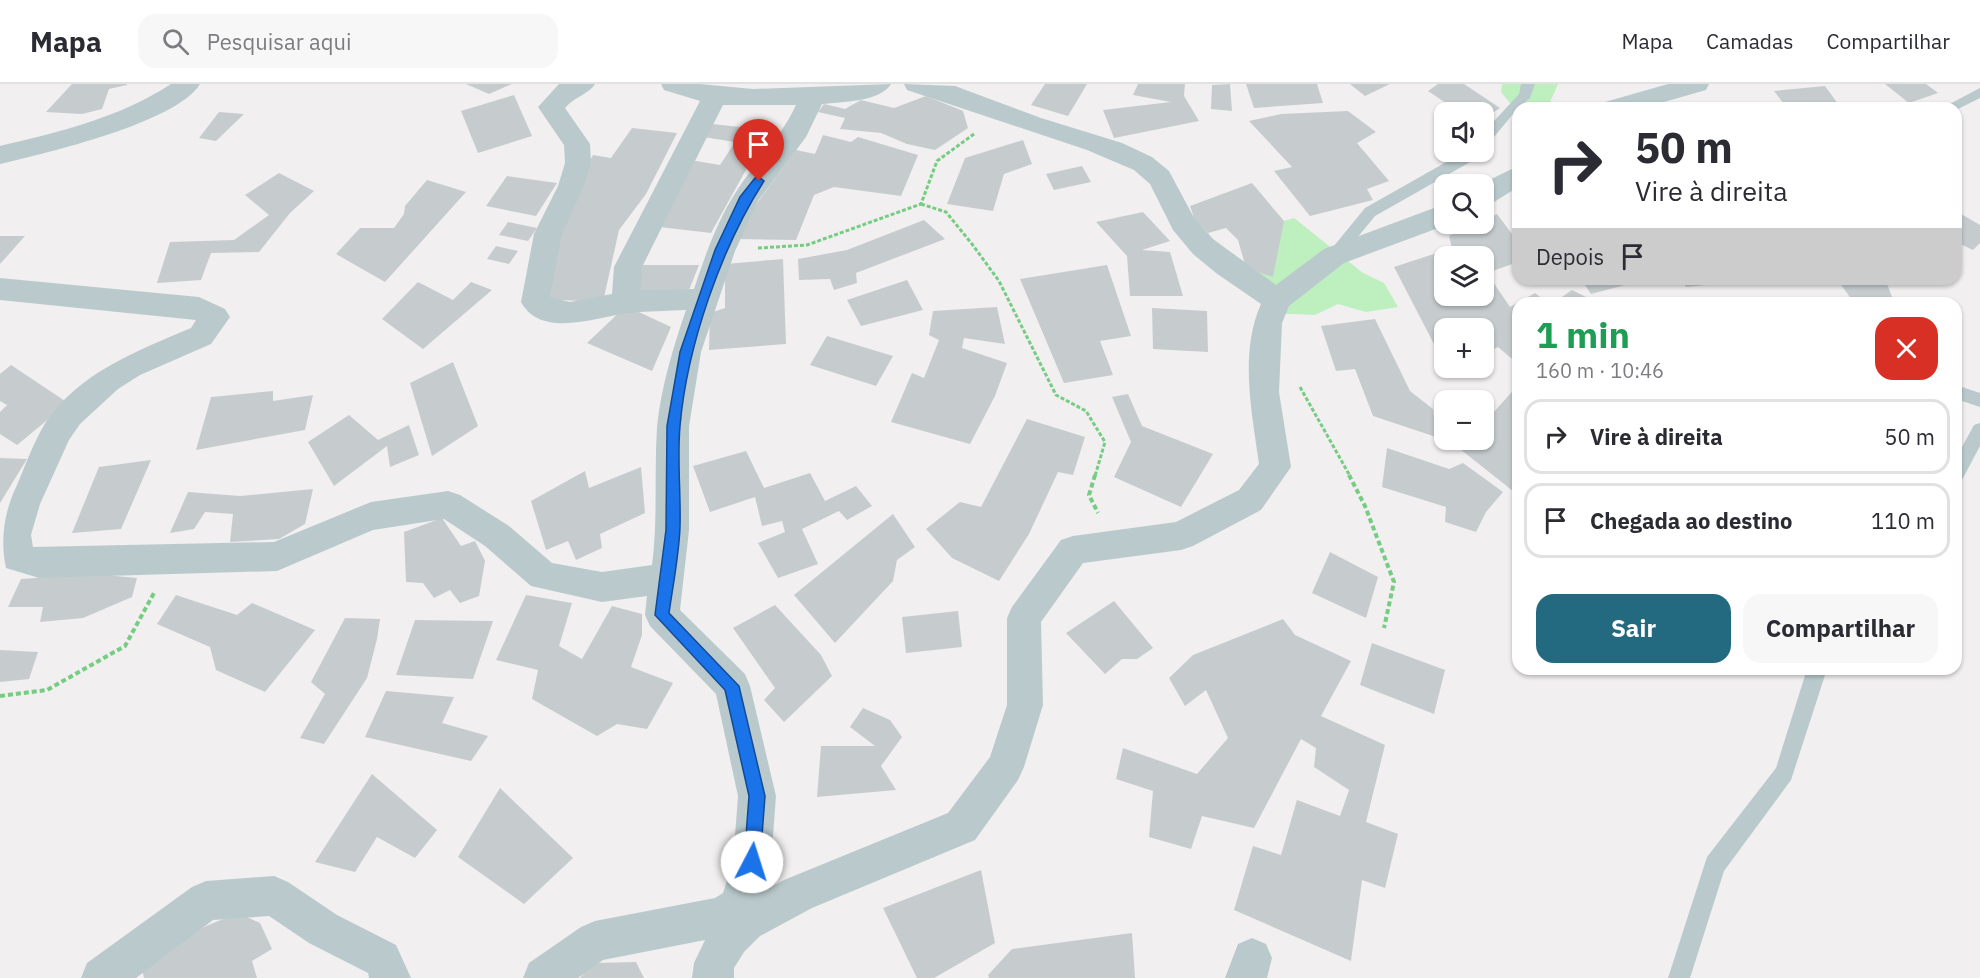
<!DOCTYPE html>
<html lang="pt">
<head>
<meta charset="utf-8">
<style>
  :root { --surface:#fff; --page:#f7f7f7; --text:#2b2b33; --muted:#7c7c81; --line:#e1e1e2; --accent:#236a81 }
  body { margin:0; font-family:"IBM Plex Sans",sans-serif; background:var(--page); color:var(--text); height:100vh; display:flex; flex-direction:column; font-size:22px; white-space:nowrap }
  * { box-sizing:border-box; margin:0 }
  p { font-size:20px; color:var(--muted) }
  .icon { flex:none; width:33px; height:33px; fill:none; stroke:currentColor; stroke-width:2; stroke-linecap:round; stroke-linejoin:round }
  .map { position:relative; flex:1; overflow:hidden }
  .sheet { position:absolute; left:1512px; top:213px; width:450px; height:378px; display:flex; flex-direction:column; background:var(--surface); border-radius:18px; box-shadow:0 2px 4px #0004 }
  .sheet>* { flex:none }
  .guide { position:absolute; left:1512px; top:18px; width:450px; height:183px; border-radius:18px; box-shadow:0 2px 4px #0004; background:#fff; color:var(--text); overflow:hidden }
  .controls { position:absolute; left:1434px; top:18px; display:grid; gap:12px }
  .controls a { display:grid; place-items:center; width:60px; height:60px; border-radius:12px; background:var(--surface); box-shadow:0 2px 4px #0004; font-size:30px }
  .pin { position:absolute; display:grid; place-items:center; width:51px; height:51px; color:#fff; margin:-62px -26px; border-radius:50% 50% 50% 0; rotate:-45deg; box-shadow:0 0 6px #0007 }
  .pin .icon { rotate:45deg }
  .me { position:absolute; width:66px; margin:-33px; rotate:5deg; stroke-linejoin:round; filter:drop-shadow(0 0 4px #0008) }
  .turn { display:flex; align-items:center; gap:21px; height:126px; padding:0 24px; font-size:27px }
  .turn .icon { width:78px; height:78px; stroke-width:2.5 }
  .turn b { display:block; font-size:42px; line-height:51px }
  .then { display:flex; align-items:center; height:57px; padding:0 24px; background:#0003; gap:12px; font-size:22px }
  .round { display:grid; place-items:center; flex:none; width:63px; height:63px; border-radius:18px; background:var(--page) }
  .head { display:flex; align-items:center; justify-content:space-between; height:102px; padding:0 24px }
  h1 { font-size:36px; font-weight:700; line-height:45px; color:#1e9e55 }
  .button { display:flex; gap:12px; margin-top:auto; padding:12px 24px }
  .button a { flex:1; height:69px; border-radius:18px; background:var(--accent); color:#fff; font-size:24px; font-weight:700; line-height:69px; text-align:center }
  .button a+a { background:var(--page); color:var(--text) }
  ul { padding:0; list-style:none }
  li { display:flex; align-items:center; gap:18px; height:75px; margin:0 12px 9px; padding:0 12px; border:3px solid var(--line); border-radius:18px }
  li div { flex:1 }
  li b { display:block; font-size:22px }
  li em { font-style:normal }
  header { display:flex; align-items:center; gap:36px; box-sizing:border-box; height:84px; padding:0 30px; background:var(--surface); border-bottom:2px solid var(--line) }
  header strong { font-size:28px }
  nav { display:flex; gap:33px; margin-inline-start:auto; font-size:21px }
  .search { width:420px; height:54px; background:var(--page); display:flex; align-items:center; gap:15px; box-sizing:border-box; padding:0 21px; border-radius:18px; color:var(--muted); font-size:22px }
  .map>svg:first-child { display:block }
  .green { fill:#bdefbf }
  .building { fill:#c6ccce; fill-rule:evenodd }
  .lines { fill:none; stroke-linecap:round; stroke-linejoin:round }
  .path-far1 { stroke:#76cc82; stroke-width:3; stroke-dasharray:4 2; stroke-linecap:butt }
  .path { stroke:#76cc82; stroke-width:4; stroke-dasharray:5 3; stroke-linecap:butt }
  .lane { fill:#bacacc; fill-rule:evenodd }
  .street { fill:#bacacc; fill-rule:evenodd }
  .route { fill:#1a73e8; stroke:#114b97; stroke-width:1.5 }
</style>
</head>
<body>
<header>
<strong>Mapa</strong>
<div class="search"><svg class="icon" aria-label="search" viewBox="0 0 24 24"><circle cx="10" cy="10" r="6"/><path d="M15 15l6 6"/></svg>Pesquisar aqui</div>
<nav><a>Mapa</a><a>Camadas</a><a>Compartilhar</a></nav>
</header>
<div class="map">
<svg width="1980" height="894" viewBox="0 0 1980 894">
  <rect width="100%" height="100%" fill="#f1eff0"/>
  <g class="green">
    <path d="M1502 0H1558L1550 18 1543 24H1518V29L1501 8Z"/>
    <path d="M1294 134 1363 189 1384 199 1398 223 1366 228 1338 220 1315 231 1270 229 1246 184 1267 142Z"/>
  </g>
  <g class="building">
    <path d="M72 0H127V1L109 5 102 25 82 30 46 28Z"/>
    <path d="M466 0H512L489 10Z"/>
    <path d="M1045 0H1087L1068 32 1031 21Z"/>
    <path d="M1138 0H1185L1184 12 1199 37 1114 54 1103 26 1171 18 1133 11Z"/>
    <path d="M1230 0 1232 27 1211 25 1212 1Z"/>
    <path d="M1246 0H1317L1323 19 1254 24Z"/>
    <path d="M1350 0H1390L1365 12Z"/>
    <path d="M1438 0H1464L1500 24 1484 35V28H1459L1428 7Z"/>
    <path d="M1885 0H1926L1938 9 1909 19Z"/>
    <path d="M1825 2 1841 24H1787L1774 7Z"/>
    <path d="M514 11 532 52 478 69 461 27Z"/>
    <path d="M926 12 963 27 968 44 935 66 907 60 881 49 840 45 845 34 818 28 824 20 845 25 861 16 894 24Z"/>
    <path d="M1348 27 1376 48 1357 59 1389 97 1367 105 1373 116 1310 132 1274 87 1292 83 1249 37 1281 30Z"/>
    <path d="M219 28 244 30 216 57 199 54Z"/>
    <path d="M703 39 768 46 711 149 651 142 684 75 720 81 735 58 697 52Z"/>
    <path d="M632 44 677 49 646 110 619 146 603 218 541 215 552 147 593 71 611 74Z"/>
    <path d="M823 51 851 58 858 53 918 71 901 112 834 103 814 111 796 156 739 155 752 126 796 66 815 70Z"/>
    <path d="M1023 56 1032 80 1004 90 993 127 947 120 965 74Z"/>
    <path d="M1082 82 1091 98 1054 106 1046 90Z"/>
    <path d="M279 89 314 107 290 129 259 168 211 169 201 196 157 199 170 158 234 156 269 131 245 111Z"/>
    <path d="M507 92 557 99 536 132 486 122Z"/>
    <path d="M427 96 466 108 385 198 336 170 360 144H394L404 130 405 122Z"/>
    <path d="M1252 99 1284 137 1273 193 1246 184 1238 156 1226 144 1208 149 1194 134 1190 122Z"/>
    <path d="M1956 127 1980 141V159L1973 166 1956 158Z"/>
    <path d="M1143 128 1170 157 1142 166 1170 168 1183 212H1130L1127 172 1096 138Z"/>
    <path d="M1497 130 1518 158V178L1487 189 1510 223 1535 209 1548 219H1518V280L1498 263 1484 270V244H1444V268L1435 262 1394 183 1452 164 1449 152 1476 140H1484V136ZM1444 172H1484V212H1444Z"/>
    <path d="M924 136 945 155 856 189 857 199 834 206 830 195 799 196 798 175 847 166Z"/>
    <path d="M508 138 537 144 528 157 499 151Z"/>
    <path d="M0 152H25L0 180Z"/>
    <path d="M496 162 518 167 509 180 487 175Z"/>
    <path d="M783 175 786 260 709 266 710 229 725 224V180Z"/>
    <path d="M633 181H699L687 211 648 214 631 199Z"/>
    <path d="M1107 181 1131 252 1100 257 1113 291 1064 299 1020 195Z"/>
    <path d="M1581 195H1644V196L1591 210Z"/>
    <path d="M1679 195H1715L1717 200 1686 203Z"/>
    <path d="M1877 195 1887 200 1894 218 1852 216 1839 198 1828 196Z"/>
    <path d="M907 196 923 226 861 242 847 216Z"/>
    <path d="M418 198 453 216 471 198 492 206 423 265 382 235Z"/>
    <path d="M1572 206 1598 219H1553Z"/>
    <path d="M626 222 671 243 652 287 587 259Z"/>
    <path d="M997 223 1005 260 964 254 962 264 1007 279 995 312 970 360 891 338 912 289 924 294 939 256 929 251 933 227Z"/>
    <path d="M1152 224 1207 227 1208 268 1153 265Z"/>
    <path d="M1375 235 1410 307 1433 325 1436 353 1373 332 1355 285 1336 287 1321 242Z"/>
    <path d="M827 252 893 272 876 302 810 281Z"/>
    <path d="M453 278 478 342 432 372 410 299Z"/>
    <path d="M11 281 68 319 17 361 0 350V328L7 321 0 317V290Z"/>
    <path d="M1518 301V411L1460 365 1469 356H1484V339Z"/>
    <path d="M273 307V317L313 311 305 346 196 366 211 313Z"/>
    <path d="M1128 310 1142 342 1213 370 1181 423 1114 393 1131 358 1112 313Z"/>
    <path d="M349 331 378 356 409 341 419 371 390 383 387 362 334 402 308 358Z"/>
    <path d="M1027 335 1085 353 1073 391 1058 388 1029 450 999 497 952 474 926 445 960 418 981 423Z"/>
    <path d="M1387 364 1449 385 1463 379 1503 408 1486 428 1476 448 1445 438 1446 423 1382 403Z"/>
    <path d="M746 367 764 404 810 389 825 417 856 402 872 422 847 436 839 427 802 445 818 480 778 494 758 459 785 448 782 437 762 442 755 413 710 428 693 382Z"/>
    <path d="M0 374 27 375 0 419Z"/>
    <path d="M151 376 121 445 72 449 99 383Z"/>
    <path d="M641 383 645 429 600 450 602 464 576 476 568 457 546 466 531 417 585 387 589 404Z"/>
    <path d="M313 405 305 440 279 455 230 458 233 430 205 428 194 445 170 449 188 408 240 412Z"/>
    <path d="M893 430 915 463 897 476 893 497 835 559 794 511Z"/>
    <path d="M442 434 461 462 475 457 485 477 479 512 460 519 450 506 434 514 423 499 406 498 404 448Z"/>
    <path d="M1330 468 1378 493 1366 534 1312 509Z"/>
    <path d="M94 490 137 494 132 513 83 534 40 538 43 523H8L21 495Z"/>
    <path d="M176 511 237 531 252 519 315 546 265 608 216 586 210 563 157 540Z"/>
    <path d="M526 511 572 519 559 562 582 575 612 522 642 530V551L631 583 673 599 647 645 617 640 597 652 532 615 538 586 496 576Z"/>
    <path d="M1114 517 1153 564 1137 575H1122L1105 590 1066 549Z"/>
    <path d="M775 521 821 571 832 592 784 638 764 616 775 604 733 544Z"/>
    <path d="M958 527 962 563 906 569 902 533Z"/>
    <path d="M345 534 380 535 377 555 367 594 324 660 300 654 325 610 311 598Z"/>
    <path d="M1283 535 1295 551 1351 577 1321 632 1385 661 1366 738 1398 750 1385 804 1362 796 1351 877 1234 826 1253 762 1281 771 1297 716 1340 732 1349 706 1314 683 1316 664 1301 655 1254 744 1202 732 1191 765 1149 753 1153 707 1116 695 1123 664 1197 690 1228 654 1206 606 1185 622 1169 594 1193 571Z"/>
    <path d="M415 536 493 537 473 595 396 591Z"/>
    <path d="M1372 559 1445 586 1434 630 1360 601Z"/>
    <path d="M0 566 38 568 29 595 0 598Z"/>
    <path d="M386 607 454 613 442 639 488 652 471 677 365 653Z"/>
    <path d="M863 624 890 636 902 653 881 682 896 706 817 713 821 662H875L850 643Z"/>
    <path d="M372 690 437 746 415 774 377 753 355 788 315 778Z"/>
    <path d="M500 704 573 774 524 820 458 773Z"/>
    <path d="M981 786 995 859 934 894H917L883 824Z"/>
    <path d="M238 829 260 839 272 865 252 877 257 894H144L141 881 206 842Z"/>
    <path d="M1132 849 1135 894H989L988 891 1012 865Z"/>
    <path d="M636 878 644 894H580L594 879Z"/>
  </g>
  <g class="lines">
    <g class="path-far1">
      <path d="M921 120 946 128 972 160 999 197 1056 311 1086 327 1105 358 1095 392"/>
      <path d="M758 164 807 161 921 120 937 77 974 50"/>
      <path d="M1300 303 1350 392"/>
    </g>
    <g class="path">
      <path d="M1095 391 1089 411 1098 429"/>
      <path d="M1349 391 1365 422 1394 498 1384 544"/>
      <path d="M0 612 47 606 125 562 154 509"/>
    </g>
    <g class="lane">
      <path d="M1521 0H1535L1530 14 1518 24 1489 59 1484 61V48L1519 10Z"/>
      <path d="M1980 4V14L1956 26V24H1942Z"/>
      <path d="M1464 68H1479L1472 77 1375 132 1339 176H1329L1326 172 1329 168 1365 124Z"/>
      <path d="M1956 301 1980 309V323L1956 315Z"/>
      <path d="M1980 339V362L1962 396 1956 398V374L1974 341Z"/>
      <path d="M1807 585H1827L1791 696 1724 787 1690 894H1668L1707 773 1776 684Z"/>
    </g>
    <g class="street">
      <path d="M171 0H200C176 39 46 69 0 80V62C59 48 119 34 171 0Z"/>
      <path d="M559 0H595C589 10 574 13 565 24L590 60 591 79 584 102 562 150 550 213 570 218 612 210 614 183 700 17 664 6 661 0H700L753 5 891 0C880 18 841 18 822 20L806 53 758 117 735 167 701 268 689 342V446L680 526 745 590 750 602 776 712 771 778 763 807 784 796 948 729 990 673 1007 621V534L1012 523 1061 456 1073 452 1176 438 1239 406 1259 380C1252 329 1239 269 1261 220L1216 189 1193 170 1173 146 1150 100 1134 86 1087 66 907 6 904 0 955 2 1041 34 1122 59 1152 73 1169 87 1193 132 1213 155 1276 201 1324 165 1434 124 1444 121V140H1449L1344 179 1289 222 1282 239 1279 308 1291 383 1261 426 1193 462 1181 466 1083 479 1041 538 1043 621 1024 683 1018 696 975 756 812 824 760 852 744 868 734 884V894H692L694 879 705 856 603 876 578 894H523L529 879 581 843 595 837 715 814 723 809 733 778 738 712 716 610 650 542 645 531 647 512 602 518 531 502 485 462 444 435 373 446 277 487 39 494 6 484C0 455 4 428 17 401 26 380 34 357 46 338 80 288 137 267 191 244L196 236 0 216V194L199 213 225 225 230 233 211 260 140 291 118 305 80 340 69 356 40 420 31 451 33 463 274 458 371 418 448 407 460 411 509 442 552 479 602 488 652 481C658 435 654 389 657 343 661 303 673 264 686 226 667 227 648 227 630 229 598 232 542 256 521 218L534 150 558 102 565 79 564 61 538 23ZM723 21H796C781 54 755 78 736 108 717 137 705 172 694 205L641 206 642 183Z"/>
      <path d="M1668 0H1709L1706 6 1643 24H1601L1605 18Z"/>
      <path d="M1518 82V103L1494 118 1484 120V100H1481Z"/>
      <path d="M274 792 288 798 337 831 396 861 411 894H369L368 889 309 859 269 832 213 836 136 894H81L87 879 192 803 206 797Z"/>
      <path d="M1252 854 1266 860 1272 874 1267 894H1225L1238 860Z"/>
    </g>
  </g>
  <path class="route" d="M759 93 764 97C721 164 687 262 680 342 677 375 681 409 680 443 679 471 673 501 669 529L739 602 765 712 760 778 757 783 752 786 746 783 744 778 749 712 725 606 655 531 666 446 667 342 680 268 715 166 740 113 755 94Z"/>
</svg>
<div class="controls">
<a><svg class="icon" aria-label="sound" viewBox="0 0 24 24"><path d="M4 9h4l5-4v14l-5-4H4zM17 9q2 3 0 6"/></svg></a>
<a><svg class="icon" aria-label="search" viewBox="0 0 24 24"><circle cx="10" cy="10" r="6"/><path d="M15 15l6 6"/></svg></a>
<a><svg class="icon" aria-label="layers" viewBox="0 0 24 24"><path d="M12 4l9 5-9 5-9-5zM3 14l9 5 9-5"/></svg></a>
<a>+</a>
<a>−</a>
</div>
<div class="pin" style="left:759px;top:97px;background:#d93025"><svg class="icon" aria-label="arrive" viewBox="0 0 24 24"><path d="M6 21V4h12l-3 4 3 4H6"/></svg></div>
<svg class="me" style="left:752px;top:778px" viewBox="-20 -20 40 40"><circle r="19" fill="#fff"/><path d="M0-13L10 11 0 6-10 11z" fill="#1a73e8"/></svg>
<div class="guide">
<div class="turn"><svg class="icon" aria-label="right" viewBox="0 0 24 24"><path d="M7 20v-9h11M14 6l5 5-5 5"/></svg><div><b>50 m</b>Vire à direita</div></div>
<div class="then">Depois<svg class="icon" aria-label="arrive" viewBox="0 0 24 24"><path d="M6 21V4h12l-3 4 3 4H6"/></svg></div>
</div>
<section class="sheet">
<div class="head"><div><h1>1 min</h1><p>160 m · 10:46</p></div><a class="round" style="background:#d93025;color:#fff"><svg class="icon" aria-label="close" viewBox="0 0 24 24"><path d="M6 6l12 12M18 6L6 18"/></svg></a></div>
<ul>
<li><svg class="icon" aria-label="right" viewBox="0 0 24 24"><path d="M7 20v-9h11M14 6l5 5-5 5"/></svg><div><b>Vire à direita</b></div><em>50 m</em></li>
<li><svg class="icon" aria-label="arrive" viewBox="0 0 24 24"><path d="M6 21V4h12l-3 4 3 4H6"/></svg><div><b>Chegada ao destino</b></div><em>110 m</em></li>
</ul>
<div class="button"><a>Sair</a><a>Compartilhar</a></div>
</section>
</div>
</body>
</html>
